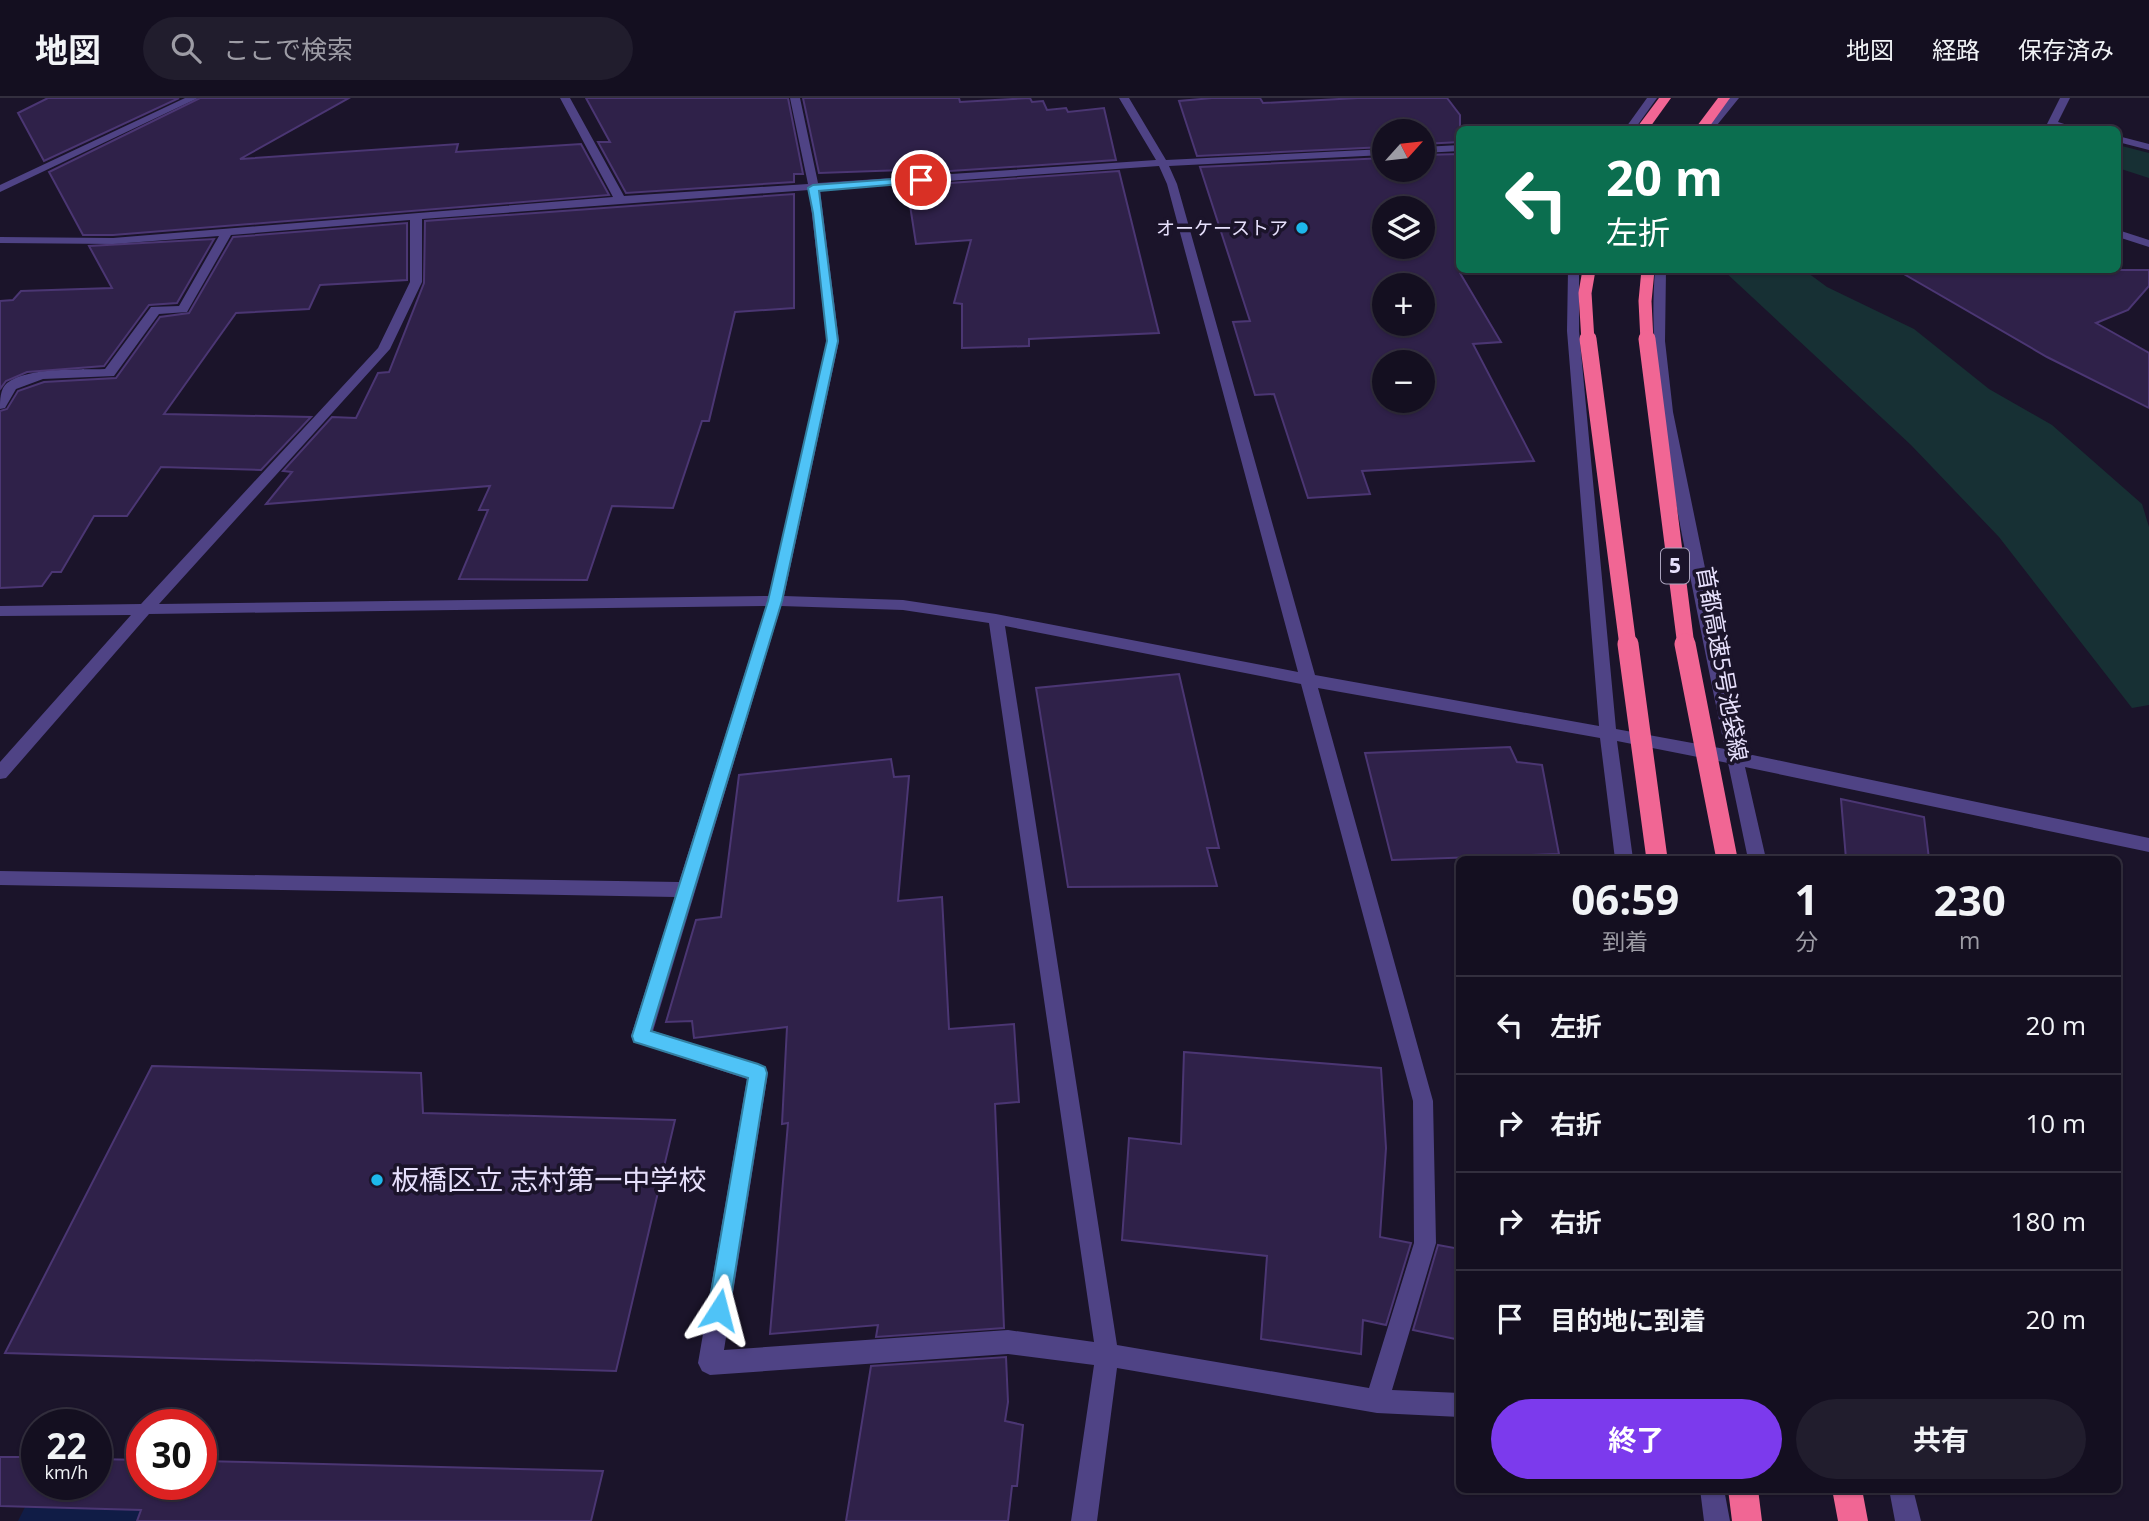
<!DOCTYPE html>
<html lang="ja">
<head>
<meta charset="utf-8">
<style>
  :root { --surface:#140f20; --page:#211d2d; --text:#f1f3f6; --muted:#9d9ca5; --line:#332f3e; --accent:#7c3aed }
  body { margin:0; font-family:"Open Sans","Noto Sans JP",sans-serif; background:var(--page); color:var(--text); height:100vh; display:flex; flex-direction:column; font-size:26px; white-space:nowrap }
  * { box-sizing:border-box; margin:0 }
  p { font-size:23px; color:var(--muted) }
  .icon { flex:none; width:38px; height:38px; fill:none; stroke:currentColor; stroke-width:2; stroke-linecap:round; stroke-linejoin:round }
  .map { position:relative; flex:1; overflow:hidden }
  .sheet { position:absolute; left:1456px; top:758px; width:665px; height:637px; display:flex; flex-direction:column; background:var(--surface); border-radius:10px; box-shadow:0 2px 5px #0004,0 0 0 2px var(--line) }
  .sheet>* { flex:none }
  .hud { position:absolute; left:1456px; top:28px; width:665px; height:147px; border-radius:10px; box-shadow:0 2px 5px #0004,0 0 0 2px var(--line); background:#0b6e4f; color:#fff; overflow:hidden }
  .needle { width:46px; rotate:63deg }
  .fabs { position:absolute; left:1372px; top:21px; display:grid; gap:14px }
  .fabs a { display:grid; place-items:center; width:63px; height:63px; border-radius:50%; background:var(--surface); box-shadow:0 2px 5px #0004,0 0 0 2px var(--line); font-size:35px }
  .speed { position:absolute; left:21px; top:1311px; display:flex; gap:14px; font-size:35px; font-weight:700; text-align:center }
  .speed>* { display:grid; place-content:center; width:91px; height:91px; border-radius:50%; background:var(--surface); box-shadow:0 2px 5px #0004,0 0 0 2px var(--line); line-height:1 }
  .speed small { font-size:18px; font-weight:400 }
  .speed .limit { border:10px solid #d22; background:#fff; color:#111 }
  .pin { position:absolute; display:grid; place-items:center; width:60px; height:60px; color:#fff; margin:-30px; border:4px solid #fff; border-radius:50%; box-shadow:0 2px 7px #0007 }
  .me { position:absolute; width:77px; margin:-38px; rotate:9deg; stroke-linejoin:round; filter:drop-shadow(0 0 5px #0008) }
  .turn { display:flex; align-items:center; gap:24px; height:147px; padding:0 35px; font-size:32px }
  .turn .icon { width:91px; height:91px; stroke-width:2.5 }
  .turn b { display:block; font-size:49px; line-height:60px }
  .eta { display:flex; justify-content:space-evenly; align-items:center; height:119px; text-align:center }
  .eta b { font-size:42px; font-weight:700; line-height:49px }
  .cta { display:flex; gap:14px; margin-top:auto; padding:14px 35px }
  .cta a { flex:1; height:80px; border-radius:42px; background:var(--accent); color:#fff; font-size:28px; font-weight:700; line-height:80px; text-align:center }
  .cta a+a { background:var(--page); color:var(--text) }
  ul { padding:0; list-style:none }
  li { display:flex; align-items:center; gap:21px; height:98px; padding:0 35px; border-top:2px solid var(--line) }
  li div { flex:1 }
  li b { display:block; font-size:26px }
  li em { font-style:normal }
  header { display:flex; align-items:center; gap:42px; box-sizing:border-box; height:98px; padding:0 35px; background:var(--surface); border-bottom:2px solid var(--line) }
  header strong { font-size:33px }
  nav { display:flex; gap:38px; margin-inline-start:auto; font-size:24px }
  .search { width:490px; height:63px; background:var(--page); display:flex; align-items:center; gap:18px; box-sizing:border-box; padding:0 24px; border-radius:38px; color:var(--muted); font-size:26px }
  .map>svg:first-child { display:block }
  .green { fill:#173034 }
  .water { fill:#101c46 }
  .building { fill:#2f2149; stroke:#4b3673; stroke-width:2; fill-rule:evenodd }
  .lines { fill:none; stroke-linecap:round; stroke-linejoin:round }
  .minor { fill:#4f4385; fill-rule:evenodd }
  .highway { fill:#f16694; fill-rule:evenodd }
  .highway-bridge-far2 { stroke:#f16694; stroke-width:13 }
  .highway-bridge-far1 { stroke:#f16694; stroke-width:17 }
  .highway-bridge { stroke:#f16694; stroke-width:21 }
  .route { fill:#4fc3f7; stroke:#337fa1; stroke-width:2 }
  .poi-dot { fill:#1db8eb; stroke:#1b142a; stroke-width:2.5 }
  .labels { text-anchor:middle; stroke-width:7; stroke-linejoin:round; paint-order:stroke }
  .far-poi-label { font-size:19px; fill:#e7e0fc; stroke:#1b142a; text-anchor:end }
  .shield { fill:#1b142a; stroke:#aaa3bd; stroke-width:2 }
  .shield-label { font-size:21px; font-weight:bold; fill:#e7e0fc }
  .street-label { font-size:23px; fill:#e7e0fc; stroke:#1b142a }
  .near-poi-label { font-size:28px; fill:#e7e0fc; stroke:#1b142a; text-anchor:start }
</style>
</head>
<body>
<header>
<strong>地図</strong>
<div class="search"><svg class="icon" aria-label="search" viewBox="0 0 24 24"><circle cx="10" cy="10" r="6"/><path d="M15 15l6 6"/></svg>ここで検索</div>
<nav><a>地図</a><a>経路</a><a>保存済み</a></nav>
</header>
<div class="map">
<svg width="2149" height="1423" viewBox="0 0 2149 1423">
  <rect width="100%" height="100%" fill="#1b142a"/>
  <g class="green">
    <path d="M2118 47 2149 55V80L2118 70Z"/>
    <path d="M1723 172H1804L1827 189 1914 231 1989 291 2052 327 2142 406 2149 429V607L2132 610 1999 439 1911 347Z"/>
  </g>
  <path class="water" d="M25 1409 141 1412 137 1423H18Z"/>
  <g class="building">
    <path d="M48 0H179L44 63 18 15Z"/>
    <path d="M200 0H349L240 61 458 46 456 54 581 46 609 97 113 137H83L49 74Z"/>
    <path d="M586 0H788L803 76H794V84L626 95 598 44H610Z"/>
    <path d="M803 0H959L960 4 1030 0 1032 4 1043 3 1047 12 1066 10 1068 14 1104 10 1116 62 905 76 904 72 819 75Z"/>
    <path d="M1212 0H1260L1263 5 1358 0H1447L1460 17V44L1423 46V33H1384V49L1197 58 1179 3Z"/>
    <path d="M1460 56V175L1501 244 1473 246 1534 363 1362 373 1370 396 1308 400 1274 296 1255 297 1233 224 1250 223 1200 69 1384 60V72H1423V57ZM1384 110H1423V149H1384ZM1384 187H1423V226H1384ZM1384 264H1423V303H1384Z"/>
    <path d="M1119 73 1159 235 1029 241V248L962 250V206L954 205 971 142 916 146 907 88Z"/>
    <path d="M794 96V210L735 214 709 323H702L673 410 612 408 587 482 459 481 488 412H479L490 388 266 406 292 374 283 373 332 319 356 320 378 275 389 274 424 185 425 123Z"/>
    <path d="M407 125V182L320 187 309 211 236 215 164 316 311 319 261 372 161 369 127 418H94L61 474H52L42 488 0 490V313L7 311 18 293 44 284 116 280 160 219 189 215 233 139Z"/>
    <path d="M214 141 177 205 149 207 104 268 27 274 6 283 0 291V203L13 202 21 193 112 190 89 148Z"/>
    <path d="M1897 172H2149V188L2128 212 2096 225 2149 255V310L2047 259Z"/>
    <path d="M1179 576 1219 750H1207L1217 788 1068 789 1036 590Z"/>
    <path d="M1510 649 1517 664 1542 667 1559 756 1392 762 1365 655Z"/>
    <path d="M891 661 894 679 909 678 898 803 942 799 949 931 1014 926 1019 1004 995 1006 1004 1230 876 1239 878 1227 770 1236 788 1025 782 1026 787 929 694 940 692 923 666 924 696 822 721 819 739 677Z"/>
    <path d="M1841 701 1924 719 1929 761H1846Z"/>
    <path d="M1184 954 1381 970 1386 1050 1380 1139 1411 1145 1386 1227 1363 1222 1361 1256 1261 1241 1267 1158 1122 1142 1129 1040 1181 1046Z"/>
    <path d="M152 968 421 975 423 1015 675 1022 616 1273 5 1255Z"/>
    <path d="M1438 1147 1460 1151V1242L1413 1232Z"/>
    <path d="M1006 1259 1008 1304 1005 1323 1023 1327 1017 1388H1012L1008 1423H846L871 1268Z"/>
    <path d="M0 1359H37V1386H96V1361L142 1362V1386H201V1363L603 1373 591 1423H137L141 1412 0 1408Z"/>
  </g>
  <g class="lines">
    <g class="minor">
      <path d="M185 0H198L0 94V87Z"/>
      <path d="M560 0H570L624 98 808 86 790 0H800L818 85 1156 62 1119 0H1129L1166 62 1384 51V57L1169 68 1177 86 1315 577 1599 628 1567 233 1568 172H1579V233L1616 631 1725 651C1710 580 1696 508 1682 437 1665 348 1648 262 1655 172H1666L1665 243 1673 314 1743 655 2149 740V754L1745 669 1766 761H1748L1728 665 1617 643 1633 761H1615L1600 640 1318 590 1433 1003 1436 1145 1392 1292 1460 1295V1319L1377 1315 1117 1270 1097 1423H1071L1094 1267 1008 1256 710 1277 702 1273 698 1265 747 981 634 944 631 938 675 799 0 787V773L679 784 766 508 149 516 6 680 0 681V664L131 517 0 518V508L141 506 378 250 410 184V122L231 137 187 214 159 216 114 278 43 281 16 291 5 310 0 311C0 302 0 291 7 285 28 269 79 272 105 271L151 209 179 208 219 138 113 146 0 145V139L113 140 613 99ZM1159 68 1167 86 1298 574 996 516 903 502 784 498 839 243 820 92ZM809 92 827 243 769 498 159 506 390 251 422 184V121ZM781 508 903 512 989 525 1094 1244 1008 1232 724 1252 768 975 765 969 758 966 653 933ZM1005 528 1301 586 1413 1003 1414 1145 1369 1290 1117 1247Z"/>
      <path d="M1647 0H1657L1634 32H1624Z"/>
      <path d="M1729 0H1739L1713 32H1702Z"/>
      <path d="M2060 0H2070L2058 24 2083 32 2056 29 2054 32H2044Z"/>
      <path d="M2118 38 2149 46V52L2118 44Z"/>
      <path d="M1460 47V53L1423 55V49Z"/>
      <path d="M2118 132 2149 142V149L2118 139Z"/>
      <path d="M1700 1391H1724L1730 1423H1704Z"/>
      <path d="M1889 1391H1913L1921 1423H1895Z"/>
    </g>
    <g class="highway">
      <path d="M1659 0H1671L1648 32H1635Z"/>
      <path d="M1718 0H1730L1707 32H1694Z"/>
      <path d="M1728 1391H1758L1762 1423H1732Z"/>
      <path d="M1832 1391H1862L1868 1423H1838Z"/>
    </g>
    <g class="highway-bridge-far2">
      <path d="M1588 243 1585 195 1589 172"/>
      <path d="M1647 243 1645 203 1648 172"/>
    </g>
    <g class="highway-bridge-far1">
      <path d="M1588 241 1628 548"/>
      <path d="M1647 241 1686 548"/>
    </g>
    <g class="highway-bridge">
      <path d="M1628 546 1657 761"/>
      <path d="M1685 546 1727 761"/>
    </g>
  </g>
  <path class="route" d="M921 79 924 80V84L819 93 838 243 782 503 651 933 758 966 765 969 767 975 729 1212 726 1219 719 1222 712 1219 708 1212 748 980 641 946 634 944 632 938 768 503 827 243 813 115 808 90 813 87Z"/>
  <g class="poi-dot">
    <circle cx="1302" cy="130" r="7"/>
    <circle cx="377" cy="1082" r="7"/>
  </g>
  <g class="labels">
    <g class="far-poi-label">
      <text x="1288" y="137">オーケーストア</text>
    </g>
    <rect class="shield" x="1661" y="450.5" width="28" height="35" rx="5"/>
    <g class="shield-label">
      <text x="1675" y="475">5</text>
    </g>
    <g class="street-label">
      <text transform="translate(1722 566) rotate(80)" y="8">首都高速5号池袋線</text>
    </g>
    <g class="near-poi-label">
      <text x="391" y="1092">板橋区立 志村第一中学校</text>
    </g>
  </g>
</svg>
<div class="fabs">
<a><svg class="needle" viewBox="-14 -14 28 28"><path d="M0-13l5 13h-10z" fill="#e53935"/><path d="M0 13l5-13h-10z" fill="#9d9ca5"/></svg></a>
<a><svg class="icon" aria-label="layers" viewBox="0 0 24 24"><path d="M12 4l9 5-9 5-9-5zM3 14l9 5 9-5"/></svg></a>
<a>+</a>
<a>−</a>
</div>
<div class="speed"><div>22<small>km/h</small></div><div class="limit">30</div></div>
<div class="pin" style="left:921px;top:82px;background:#d93025"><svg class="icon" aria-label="arrive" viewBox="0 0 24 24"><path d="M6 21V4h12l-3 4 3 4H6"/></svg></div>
<svg class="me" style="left:719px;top:1212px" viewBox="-20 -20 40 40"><path d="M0-17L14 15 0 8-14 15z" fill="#4fc3f7" stroke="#fff" stroke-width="4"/></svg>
<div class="hud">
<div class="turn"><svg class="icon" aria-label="left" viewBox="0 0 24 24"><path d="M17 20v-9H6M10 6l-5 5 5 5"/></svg><div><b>20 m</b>左折</div></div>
</div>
<section class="sheet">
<div class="eta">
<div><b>06:59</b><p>到着</p></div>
<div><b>1</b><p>分</p></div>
<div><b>230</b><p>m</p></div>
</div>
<ul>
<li><svg class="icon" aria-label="left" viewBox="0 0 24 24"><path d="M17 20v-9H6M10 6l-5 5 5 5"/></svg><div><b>左折</b></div><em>20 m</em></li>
<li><svg class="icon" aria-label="right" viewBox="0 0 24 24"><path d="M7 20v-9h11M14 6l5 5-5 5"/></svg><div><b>右折</b></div><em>10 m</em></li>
<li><svg class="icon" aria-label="right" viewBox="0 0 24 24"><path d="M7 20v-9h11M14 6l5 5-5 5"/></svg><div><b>右折</b></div><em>180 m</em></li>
<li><svg class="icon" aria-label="arrive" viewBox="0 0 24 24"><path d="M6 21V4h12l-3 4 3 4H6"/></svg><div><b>目的地に到着</b></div><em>20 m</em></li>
</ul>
<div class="cta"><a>終了</a><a>共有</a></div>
</section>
</div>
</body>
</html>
